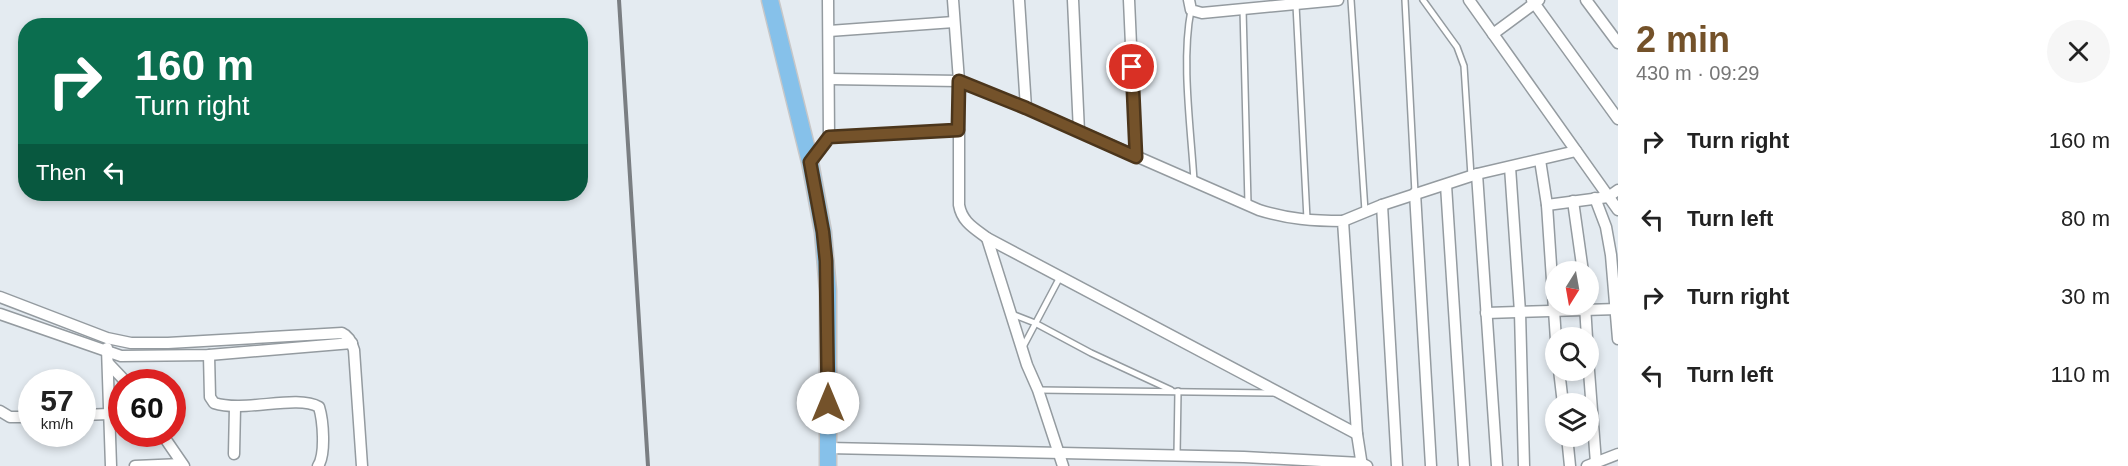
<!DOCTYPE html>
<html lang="en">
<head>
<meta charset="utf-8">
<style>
  :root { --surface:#fff; --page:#f6f6f6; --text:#222; --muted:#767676; --accent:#74522a }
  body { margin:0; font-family:Arial,sans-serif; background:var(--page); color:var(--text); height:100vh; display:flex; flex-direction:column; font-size:22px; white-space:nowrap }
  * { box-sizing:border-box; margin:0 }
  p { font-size:20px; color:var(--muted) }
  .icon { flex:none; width:33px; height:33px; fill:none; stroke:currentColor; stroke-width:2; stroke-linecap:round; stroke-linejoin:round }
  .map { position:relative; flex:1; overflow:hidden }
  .sheet { display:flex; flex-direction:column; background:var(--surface); width:510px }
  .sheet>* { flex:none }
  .guide { position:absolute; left:18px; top:18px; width:570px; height:183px; border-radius:24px; box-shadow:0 3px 9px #0003; background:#0b6e4f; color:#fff; overflow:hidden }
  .needle { width:39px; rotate:191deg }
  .buttons { position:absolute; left:1545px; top:261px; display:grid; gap:12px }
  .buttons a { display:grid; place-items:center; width:54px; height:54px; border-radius:50%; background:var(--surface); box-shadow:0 3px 9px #0003; font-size:30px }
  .speed { position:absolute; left:18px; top:369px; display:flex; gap:12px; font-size:30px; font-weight:700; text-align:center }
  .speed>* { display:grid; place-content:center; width:78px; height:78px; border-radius:50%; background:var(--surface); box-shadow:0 3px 9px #0003; line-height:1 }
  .speed small { font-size:15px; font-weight:400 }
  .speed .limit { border:9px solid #d22; background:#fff; color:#111 }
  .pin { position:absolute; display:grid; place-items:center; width:51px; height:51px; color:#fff; margin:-26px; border:3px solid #fff; border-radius:50%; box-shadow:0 2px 6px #0007 }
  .me { position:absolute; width:66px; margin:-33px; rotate:0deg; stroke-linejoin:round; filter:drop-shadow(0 0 4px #0008) }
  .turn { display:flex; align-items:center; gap:21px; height:126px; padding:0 18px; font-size:27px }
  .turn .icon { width:78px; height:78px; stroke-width:2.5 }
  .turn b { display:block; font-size:42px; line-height:51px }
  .then { display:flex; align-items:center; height:57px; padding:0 18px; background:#0003; gap:12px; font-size:22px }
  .round { display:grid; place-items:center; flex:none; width:63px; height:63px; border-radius:32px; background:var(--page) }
  .head { display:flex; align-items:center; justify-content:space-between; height:102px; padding:0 18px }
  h1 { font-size:36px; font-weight:800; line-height:45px; color:var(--accent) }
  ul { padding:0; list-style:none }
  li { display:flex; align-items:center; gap:18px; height:78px; padding:0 18px }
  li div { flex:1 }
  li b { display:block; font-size:22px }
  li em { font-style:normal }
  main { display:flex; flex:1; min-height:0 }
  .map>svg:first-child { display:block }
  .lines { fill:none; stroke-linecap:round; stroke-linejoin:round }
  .lane-casing { stroke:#949ba0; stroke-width:8 }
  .street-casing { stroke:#949ba0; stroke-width:13 }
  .primary-casing { stroke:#c7c7c8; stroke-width:19 }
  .lane { stroke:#fff; stroke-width:5 }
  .street { stroke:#fff; stroke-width:10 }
  .primary { stroke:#86c1ea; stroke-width:16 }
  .rail { stroke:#7a7e82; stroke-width:4 }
  .route-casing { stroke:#4b351b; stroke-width:15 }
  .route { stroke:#74522a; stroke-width:10 }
</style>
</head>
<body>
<main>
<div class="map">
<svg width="1618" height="466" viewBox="0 0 1618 466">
  <rect width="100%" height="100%" fill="#e4ebf1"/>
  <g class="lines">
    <defs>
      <g id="lane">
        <path d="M1351 0 1365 211"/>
        <path d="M1405 0 1415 193"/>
        <path d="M1423 0 1457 47 1464 66 1471 176"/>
        <path d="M1296 5 1307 219"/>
        <path d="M1243 9 1248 204"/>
        <path d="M1191 10C1181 61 1191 129 1194 181"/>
        <path d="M1012 314 1035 323 1091 353 1171 390"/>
        <path d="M1023 347 1060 277"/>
        <path d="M1038 390 1275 393"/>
        <path d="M1177 455 1178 391"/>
      </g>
      <g id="street">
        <path d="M828 0 829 137"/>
        <path d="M953 0 959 81V205C962 222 974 228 987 238L1357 434"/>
        <path d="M1019 0 1026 108"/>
        <path d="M1073 0 1079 132"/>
        <path d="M1129 0 1136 157"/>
        <path d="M1189 0 1191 10 1202 13 1338 0"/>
        <path d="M1469 0 1618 210"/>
        <path d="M1532 0 1618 119"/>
        <path d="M1586 0 1618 43"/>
        <path d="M829 31 954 22"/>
        <path d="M1493 34 1539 0"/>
        <path d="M830 79 959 81 1026 108 1259 210C1288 219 1313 221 1343 221L1357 434 1362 466"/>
        <path d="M1540 160 1547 205 1556 340"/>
        <path d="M810 162 829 137 959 130"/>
        <path d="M1510 167 1520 312 1524 466"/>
        <path d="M1477 174 1497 466"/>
        <path d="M1446 185 1464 466"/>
        <path d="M1415 193 1431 466"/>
        <path d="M1595 198 1606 227 1611 255 1618 339"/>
        <path d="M1573 201 1583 272"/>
        <path d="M1382 205 1397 466"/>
        <path d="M1547 205 1608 197 1618 190"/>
        <path d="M1343 221 1382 205 1477 174 1576 151"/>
        <path d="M987 238 1027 365 1038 390 1063 466"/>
        <path d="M0 297 107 338 131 343H168L342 333C349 336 352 343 354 350L362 466"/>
        <path d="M1585 305 1587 338"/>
        <path d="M1486 313 1618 309"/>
        <path d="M0 314 121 356 209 355 352 343"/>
        <path d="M107 348 111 466"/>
        <path d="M209 355 210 397 214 403C245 413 296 394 319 407 323 420 326 454 318 466"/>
        <path d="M1588 358 1596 463"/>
        <path d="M108 363 126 382"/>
        <path d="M1559 370 1563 404"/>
        <path d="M0 411 10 417H32"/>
        <path d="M82 415 109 414"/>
        <path d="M162 434 184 466"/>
        <path d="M1567 436 1570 466"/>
        <path d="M828 448 1244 457 1361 463 1367 466"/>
        <path d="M234 454 235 407"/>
        <path d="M135 466 182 464"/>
        <path d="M1587 466 1618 454"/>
      </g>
      <path id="primary" d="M770 0 810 162 823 232 828 291V466"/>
    </defs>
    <use href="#lane" class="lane-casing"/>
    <use href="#street" class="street-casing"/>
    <use href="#primary" class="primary-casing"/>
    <use href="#lane" class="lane"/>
    <use href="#street" class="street"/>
    <use href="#primary" class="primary"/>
    <path class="rail" d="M619 0 648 466"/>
  </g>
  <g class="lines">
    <defs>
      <path id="route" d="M828 403 826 261 823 232 810 162 829 137 958 130 959 81 1026 108 1136 157 1132 67"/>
    </defs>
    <use href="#route" class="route-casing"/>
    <use href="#route" class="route"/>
  </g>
</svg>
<div class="buttons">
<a><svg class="needle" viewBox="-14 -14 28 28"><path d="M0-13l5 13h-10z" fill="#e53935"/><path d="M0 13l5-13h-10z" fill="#767676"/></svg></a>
<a><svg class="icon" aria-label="search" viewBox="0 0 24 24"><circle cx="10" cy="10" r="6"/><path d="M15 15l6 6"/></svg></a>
<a><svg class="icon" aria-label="layers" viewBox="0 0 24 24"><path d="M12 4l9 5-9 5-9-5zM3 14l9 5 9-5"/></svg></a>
</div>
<div class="speed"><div>57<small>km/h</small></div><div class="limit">60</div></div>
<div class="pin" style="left:1132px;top:67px;background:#d93025"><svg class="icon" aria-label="arrive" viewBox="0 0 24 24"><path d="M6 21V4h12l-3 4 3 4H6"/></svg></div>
<svg class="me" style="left:828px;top:403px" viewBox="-20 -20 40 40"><circle r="19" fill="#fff"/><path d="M0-13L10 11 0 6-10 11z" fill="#74522a"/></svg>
<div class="guide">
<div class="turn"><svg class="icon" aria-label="right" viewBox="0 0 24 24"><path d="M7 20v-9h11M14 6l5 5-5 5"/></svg><div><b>160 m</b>Turn right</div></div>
<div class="then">Then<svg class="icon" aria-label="left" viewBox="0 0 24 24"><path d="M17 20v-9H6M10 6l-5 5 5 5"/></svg></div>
</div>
</div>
<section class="sheet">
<div class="head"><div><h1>2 min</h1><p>430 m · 09:29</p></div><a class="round"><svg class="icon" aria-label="close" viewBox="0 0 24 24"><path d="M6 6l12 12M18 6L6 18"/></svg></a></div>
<ul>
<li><svg class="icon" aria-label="right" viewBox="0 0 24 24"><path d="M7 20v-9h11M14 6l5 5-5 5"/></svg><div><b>Turn right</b></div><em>160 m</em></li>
<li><svg class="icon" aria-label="left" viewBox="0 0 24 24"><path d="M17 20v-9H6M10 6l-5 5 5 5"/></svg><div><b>Turn left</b></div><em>80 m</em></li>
<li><svg class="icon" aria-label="right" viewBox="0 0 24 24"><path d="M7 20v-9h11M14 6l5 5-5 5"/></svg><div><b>Turn right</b></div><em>30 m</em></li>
<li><svg class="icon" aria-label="left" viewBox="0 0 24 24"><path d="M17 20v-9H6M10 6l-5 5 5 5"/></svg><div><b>Turn left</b></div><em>110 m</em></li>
</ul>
</section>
</main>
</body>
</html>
